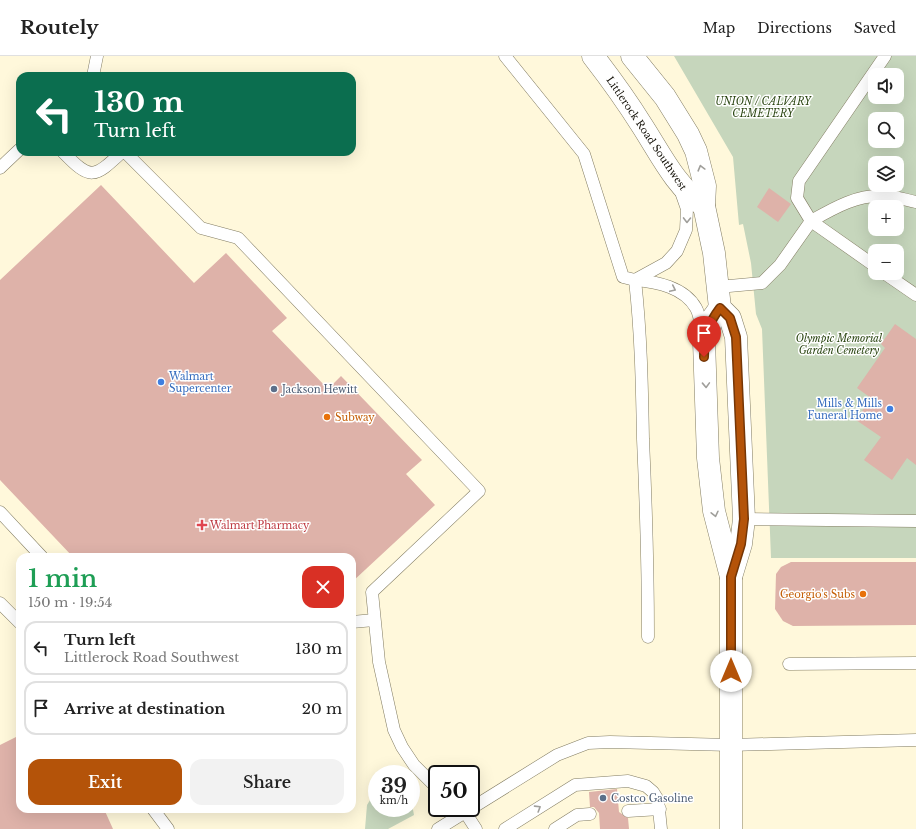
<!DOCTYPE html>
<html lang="en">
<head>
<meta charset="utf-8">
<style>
  :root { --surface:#fff; --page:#f2f2f2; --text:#222; --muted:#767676; --line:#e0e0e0; --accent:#b45309 }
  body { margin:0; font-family:"Libre Baskerville",serif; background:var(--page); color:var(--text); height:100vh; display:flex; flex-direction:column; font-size:15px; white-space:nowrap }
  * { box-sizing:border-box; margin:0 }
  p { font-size:13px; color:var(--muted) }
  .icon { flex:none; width:22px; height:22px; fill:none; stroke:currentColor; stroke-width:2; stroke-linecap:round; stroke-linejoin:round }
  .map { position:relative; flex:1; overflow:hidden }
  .drawer { position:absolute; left:16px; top:497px; width:340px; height:260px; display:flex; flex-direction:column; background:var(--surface); border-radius:12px; box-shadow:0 4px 16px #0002 }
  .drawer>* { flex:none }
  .guide { position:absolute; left:16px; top:16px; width:340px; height:84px; border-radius:12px; box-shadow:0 4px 16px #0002; background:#0b6e4f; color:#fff; overflow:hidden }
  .buttons { position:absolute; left:868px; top:12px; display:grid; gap:8px }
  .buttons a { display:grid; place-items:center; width:36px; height:36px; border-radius:8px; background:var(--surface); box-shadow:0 4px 16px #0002; font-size:20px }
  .speed { position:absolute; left:368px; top:709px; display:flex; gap:8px; font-size:20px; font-weight:700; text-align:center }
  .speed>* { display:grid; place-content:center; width:52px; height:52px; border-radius:50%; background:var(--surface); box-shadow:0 4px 16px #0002; line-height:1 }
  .speed small { font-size:10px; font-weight:400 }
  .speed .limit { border:2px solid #111; border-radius:6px; background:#fff; color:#111 }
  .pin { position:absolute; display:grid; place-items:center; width:34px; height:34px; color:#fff; margin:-41px -17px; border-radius:50% 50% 50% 0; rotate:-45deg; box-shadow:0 0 4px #0007 }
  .pin .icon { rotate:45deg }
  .me { position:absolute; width:44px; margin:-22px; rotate:0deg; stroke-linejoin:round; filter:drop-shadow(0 0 3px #0008) }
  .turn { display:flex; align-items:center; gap:14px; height:84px; padding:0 12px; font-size:18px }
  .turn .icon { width:52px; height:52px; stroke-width:2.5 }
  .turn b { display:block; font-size:28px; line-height:34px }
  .round { display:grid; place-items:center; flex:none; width:42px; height:42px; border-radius:12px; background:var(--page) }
  .summary { display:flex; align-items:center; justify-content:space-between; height:68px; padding:0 12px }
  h1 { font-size:24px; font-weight:600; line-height:30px; color:#1e9e55 }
  .cta { display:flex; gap:8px; margin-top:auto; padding:8px 12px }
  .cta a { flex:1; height:46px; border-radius:12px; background:var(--accent); color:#fff; font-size:16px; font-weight:600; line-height:46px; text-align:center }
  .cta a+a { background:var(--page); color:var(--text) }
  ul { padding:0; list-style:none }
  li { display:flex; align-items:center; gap:12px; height:54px; margin:0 8px 6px; padding:0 4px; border:2px solid var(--line); border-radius:12px }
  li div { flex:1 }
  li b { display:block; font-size:15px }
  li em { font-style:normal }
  header { display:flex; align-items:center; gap:24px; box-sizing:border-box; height:56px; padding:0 20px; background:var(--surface); border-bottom:1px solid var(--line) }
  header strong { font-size:19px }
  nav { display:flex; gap:22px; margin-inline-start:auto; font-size:14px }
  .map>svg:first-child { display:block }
  .green { fill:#c6d6bc; fill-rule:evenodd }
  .building { fill:#deb2a9 }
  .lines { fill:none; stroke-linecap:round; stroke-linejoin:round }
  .service-casing { stroke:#837d63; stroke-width:13 }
  .secondary-casing { stroke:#837d63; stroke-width:23 }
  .service { stroke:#fff; stroke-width:12 }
  .secondary { stroke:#fff; stroke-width:22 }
  .oneway { stroke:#a09f9b }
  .route-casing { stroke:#753606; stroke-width:10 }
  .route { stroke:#b45309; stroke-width:7 }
  .shop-dot { fill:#3f7fe0; stroke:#fff; stroke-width:1.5 }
  .service-dot { fill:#5c6f8a; stroke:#fff; stroke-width:1.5 }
  .food-dot { fill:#e8710a; stroke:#fff; stroke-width:1.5 }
  .health-dot { fill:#e0444e; stroke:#fff; stroke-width:1.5 }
  .labels { text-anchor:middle; stroke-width:3; stroke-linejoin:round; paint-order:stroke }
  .park-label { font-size:10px; font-style:italic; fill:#2b4612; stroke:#fff }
  .street-label { font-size:10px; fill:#120f06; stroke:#fff }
  .shop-label { font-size:10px; fill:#366cbe; stroke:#fff; text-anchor:start }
  .service-label { font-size:10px; fill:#4e5e75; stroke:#fff; text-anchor:start }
  .food-label { font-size:10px; fill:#c56008; stroke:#fff; text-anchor:start }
  .health-label { font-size:10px; fill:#be3a42; stroke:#fff; text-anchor:start }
</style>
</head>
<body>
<header>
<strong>Routely</strong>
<nav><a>Map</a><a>Directions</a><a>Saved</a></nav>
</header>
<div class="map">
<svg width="916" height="773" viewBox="0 0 916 773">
  <rect width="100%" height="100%" fill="#fff8db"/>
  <g class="green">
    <path d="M674 0H916V502H771L762 273 756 258 751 207 743 168 739 169 733 101ZM875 19H897V41H875ZM875 63H897V85H875ZM875 107H897V129H875ZM875 151H897V173H875ZM875 195H897V217H875Z"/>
    <path d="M377 733V752H411V743L414 759 388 773H365L367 749Z"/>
  </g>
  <g class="building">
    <path d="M101 129 194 227 226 197 287 262 272 275 328 333 341 320 422 404 406 418 435 449 352 526V501H73L0 424V224Z"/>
    <path d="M769 132 791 148 778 166 757 151Z"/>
    <path d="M895 268 916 283V409L907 402 892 424 864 404 881 381 856 364 871 342 857 332 885 292 881 288Z"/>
    <path d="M791 506H916V569L793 570 783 565 775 553 776 518 781 511Z"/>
    <path d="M20 679V753H104L113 773H0V689Z"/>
    <path d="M617 733 619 756 628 762 629 773H600L599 757 594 751H590L589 736Z"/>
  </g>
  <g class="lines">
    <defs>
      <g id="service">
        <path d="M505 0 584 98 623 221 635 224C641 277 642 330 643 383 646 449 648 515 648 581"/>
        <path d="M93 20 97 0"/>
        <path d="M63 96C91 125 94 122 122 96"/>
        <path d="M125 96 201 172 238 182 479 435 372 536 379 606 394 674 402 691 414 709 437 732"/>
        <path d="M0 112 20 93"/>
        <path d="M875 210 811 165C834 152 858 138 885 140 895 140 906 144 916 146"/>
        <path d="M884 217 916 239"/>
        <path d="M635 224 666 207 677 195 686 174 687 153 680 133"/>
        <path d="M635 224C657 226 684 231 696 252 700 259 701 271 703 280"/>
        <path d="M718 231 762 227 780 209 811 165 797 142 799 125 885 0"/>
        <path d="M0 456 42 501"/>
        <path d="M744 463 916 465"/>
        <path d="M0 547 20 567"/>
        <path d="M352 566 374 564"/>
        <path d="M789 608 916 607"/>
        <path d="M461 752 465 756 476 773"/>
        <path d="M153 753 168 773"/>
        <path d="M628 755 660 753"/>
        <path d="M438 773 557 699 588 687 610 686 731 689 916 684"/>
        <path d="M505 773 575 729 628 725 646 730 653 736 658 744 661 773"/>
        <path d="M555 773 577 759 590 758"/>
      </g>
      <g id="secondary">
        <path d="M593 0C610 22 626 44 641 68 660 97 675 130 704 150"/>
        <path d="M632 0 665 41 688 78 696 95 705 130 704 150 714 197 720 252 730 262 736 281 744 463 741 488 731 521"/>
        <path d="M720 252 712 263 704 285 708 402 714 455 731 521V773"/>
      </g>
    </defs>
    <use href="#service" class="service-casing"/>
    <use href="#secondary" class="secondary-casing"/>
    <use href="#service" class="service"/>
    <use href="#secondary" class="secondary"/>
  </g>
  <defs><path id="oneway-chevron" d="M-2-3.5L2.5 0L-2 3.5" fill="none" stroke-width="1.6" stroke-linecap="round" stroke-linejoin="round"/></defs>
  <g class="oneway">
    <use href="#oneway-chevron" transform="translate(701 112) rotate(-105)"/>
    <use href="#oneway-chevron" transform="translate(687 164) rotate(91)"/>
    <use href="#oneway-chevron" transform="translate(673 233) rotate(25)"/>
    <use href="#oneway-chevron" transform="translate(706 329) rotate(88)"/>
    <use href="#oneway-chevron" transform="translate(715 458) rotate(77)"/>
    <use href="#oneway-chevron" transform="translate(538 752) rotate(-32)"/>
  </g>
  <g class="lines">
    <defs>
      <path id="route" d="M704 301C704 280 708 268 720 252L730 262 736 281 744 463 741 488 731 521V615"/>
    </defs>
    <use href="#route" class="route-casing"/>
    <use href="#route" class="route"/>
  </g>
  <g class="shop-dot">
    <circle cx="161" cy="326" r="4"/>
    <circle cx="890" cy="353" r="4"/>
  </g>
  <g class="service-dot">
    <circle cx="274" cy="333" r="4"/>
    <circle cx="603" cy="742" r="4"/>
  </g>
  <g class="food-dot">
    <circle cx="327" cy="361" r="4"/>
    <circle cx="863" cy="538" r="4"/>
  </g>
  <path class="health-dot" d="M200 463h4v4h4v4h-4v4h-4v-4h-4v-4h4z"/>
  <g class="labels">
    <g class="park-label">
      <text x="763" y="49">UNION / CALVARY<tspan x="763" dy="12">CEMETERY</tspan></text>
      <text x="839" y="286">Olympic Memorial<tspan x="839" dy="12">Garden Cemetery</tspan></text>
    </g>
    <g class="street-label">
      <text transform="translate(647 77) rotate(56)" y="4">Littlerock Road Southwest</text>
    </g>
    <g class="shop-label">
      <text x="169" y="324">Walmart<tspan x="169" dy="12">Supercenter</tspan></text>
      <text x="882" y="351" text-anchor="end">Mills &amp; Mills<tspan x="882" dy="12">Funeral Home</tspan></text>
    </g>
    <g class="service-label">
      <text x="282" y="337">Jackson Hewitt</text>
      <text x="611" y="746">Costco Gasoline</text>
    </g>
    <g class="food-label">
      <text x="335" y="365">Subway</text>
      <text x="855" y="542" text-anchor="end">Georgio's Subs</text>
    </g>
    <g class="health-label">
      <text x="210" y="473">Walmart Pharmacy</text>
    </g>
  </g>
</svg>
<div class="buttons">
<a><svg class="icon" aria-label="sound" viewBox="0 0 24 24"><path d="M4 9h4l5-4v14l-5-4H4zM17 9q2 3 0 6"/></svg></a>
<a><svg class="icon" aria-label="search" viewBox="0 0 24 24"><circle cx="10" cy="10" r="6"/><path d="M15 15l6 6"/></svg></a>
<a><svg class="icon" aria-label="layers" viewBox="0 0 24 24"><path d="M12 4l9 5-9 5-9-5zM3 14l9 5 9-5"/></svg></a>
<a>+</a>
<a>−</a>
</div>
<div class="speed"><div>39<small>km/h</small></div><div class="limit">50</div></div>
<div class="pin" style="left:704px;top:301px;background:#d93025"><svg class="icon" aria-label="arrive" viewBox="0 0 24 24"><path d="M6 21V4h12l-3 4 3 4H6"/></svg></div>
<svg class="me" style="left:731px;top:615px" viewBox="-20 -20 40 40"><circle r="19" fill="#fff"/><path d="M0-13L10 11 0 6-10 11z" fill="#b45309"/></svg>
<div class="guide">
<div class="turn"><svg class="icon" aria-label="left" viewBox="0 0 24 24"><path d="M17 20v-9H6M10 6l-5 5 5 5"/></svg><div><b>130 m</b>Turn left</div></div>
</div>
<section class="drawer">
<div class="summary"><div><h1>1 min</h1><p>150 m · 19:54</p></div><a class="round" style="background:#d93025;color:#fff"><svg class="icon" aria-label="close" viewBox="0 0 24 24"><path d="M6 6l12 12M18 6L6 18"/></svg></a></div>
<ul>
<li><svg class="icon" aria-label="left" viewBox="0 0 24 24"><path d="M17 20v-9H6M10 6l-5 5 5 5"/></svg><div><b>Turn left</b><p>Littlerock Road Southwest</p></div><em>130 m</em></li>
<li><svg class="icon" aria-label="arrive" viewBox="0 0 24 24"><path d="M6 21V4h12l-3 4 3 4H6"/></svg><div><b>Arrive at destination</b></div><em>20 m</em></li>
</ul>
<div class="cta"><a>Exit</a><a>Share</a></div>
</section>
</div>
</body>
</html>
